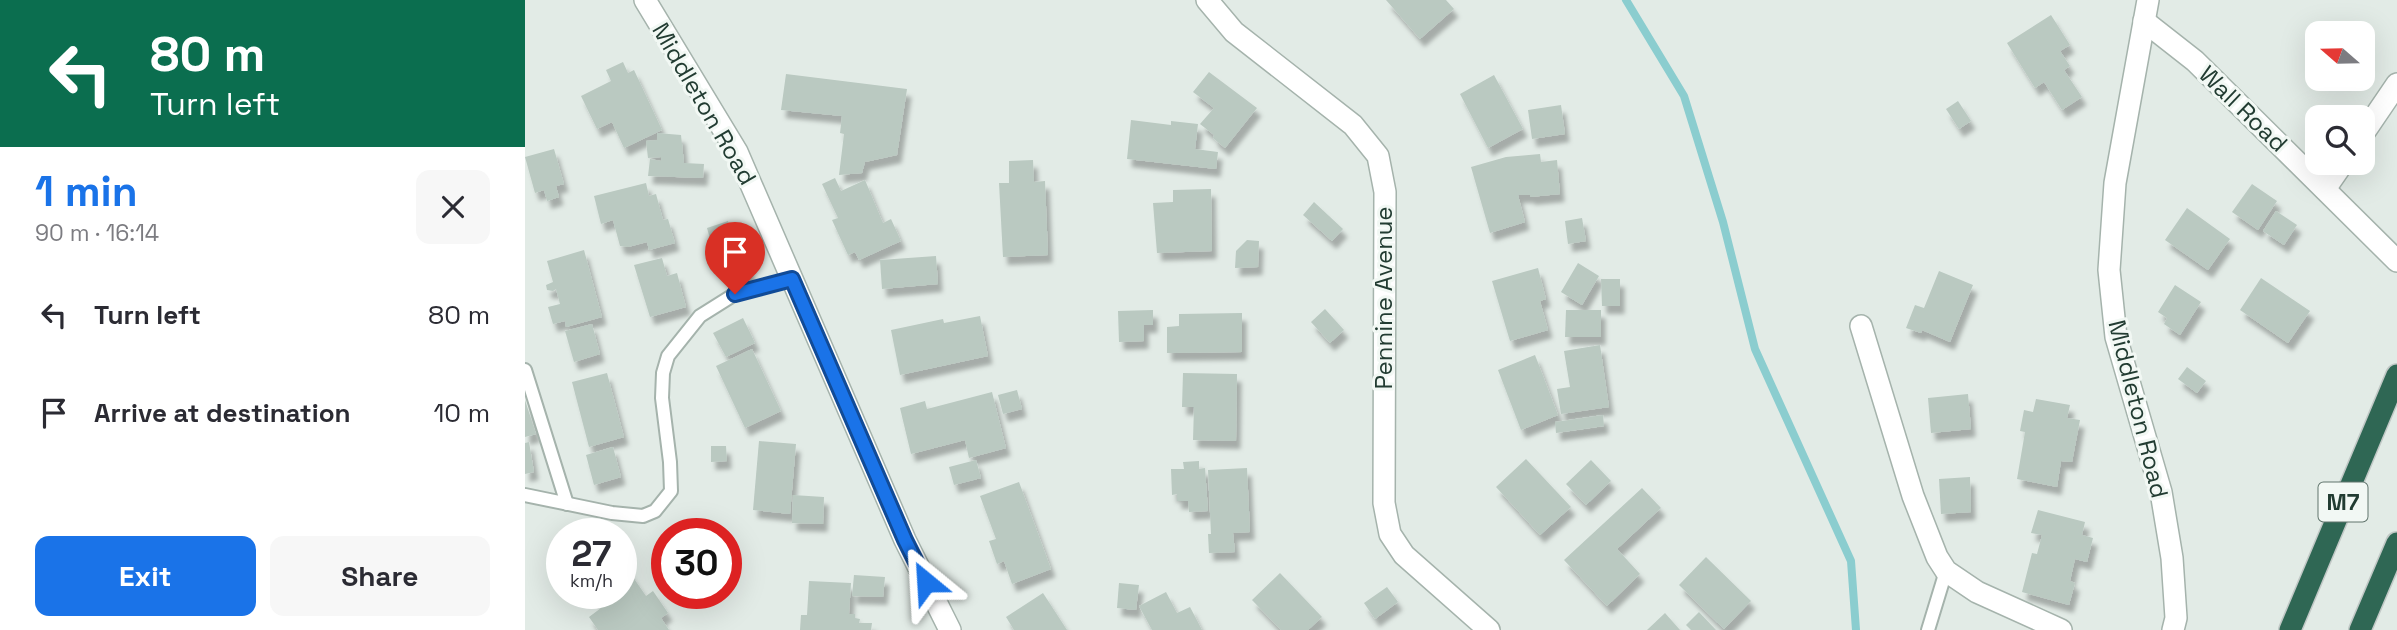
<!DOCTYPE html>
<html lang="en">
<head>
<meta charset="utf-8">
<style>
  :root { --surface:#fff; --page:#f7f7f7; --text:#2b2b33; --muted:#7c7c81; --accent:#1a73e8 }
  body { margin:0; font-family:"Space Grotesk",sans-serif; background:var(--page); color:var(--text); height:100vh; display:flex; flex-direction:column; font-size:26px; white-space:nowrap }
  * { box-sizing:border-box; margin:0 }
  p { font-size:23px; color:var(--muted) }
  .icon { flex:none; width:38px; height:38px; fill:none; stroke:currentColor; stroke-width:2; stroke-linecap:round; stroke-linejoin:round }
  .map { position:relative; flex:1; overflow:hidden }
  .details { display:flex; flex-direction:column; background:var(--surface); width:525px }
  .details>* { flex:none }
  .guide { background:#0b6e4f; color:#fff; overflow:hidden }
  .needle { width:46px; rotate:290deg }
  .buttons { position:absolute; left:1780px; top:21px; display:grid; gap:14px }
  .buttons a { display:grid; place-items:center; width:70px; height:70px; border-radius:14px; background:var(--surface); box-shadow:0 7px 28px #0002; font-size:35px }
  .speed { position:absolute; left:21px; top:518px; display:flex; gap:14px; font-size:35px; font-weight:700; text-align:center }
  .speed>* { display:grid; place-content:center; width:91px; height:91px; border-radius:50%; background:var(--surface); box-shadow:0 7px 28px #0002; line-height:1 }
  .speed small { font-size:18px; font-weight:400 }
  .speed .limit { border:10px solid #d22; background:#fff; color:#111 }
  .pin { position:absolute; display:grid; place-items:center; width:60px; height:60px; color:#fff; margin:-72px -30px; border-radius:50% 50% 50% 0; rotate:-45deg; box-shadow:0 0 7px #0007 }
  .pin .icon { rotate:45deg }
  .me { position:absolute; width:77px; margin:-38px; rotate:333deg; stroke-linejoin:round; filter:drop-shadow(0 0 5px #0008) }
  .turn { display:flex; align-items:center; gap:24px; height:147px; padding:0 35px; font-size:32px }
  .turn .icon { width:91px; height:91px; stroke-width:2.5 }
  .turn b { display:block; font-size:49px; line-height:60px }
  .round { display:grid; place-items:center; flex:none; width:74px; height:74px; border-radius:14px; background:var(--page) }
  .head { display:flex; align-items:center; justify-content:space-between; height:119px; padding:0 35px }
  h1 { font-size:42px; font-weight:800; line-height:52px; color:var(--accent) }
  .action { display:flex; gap:14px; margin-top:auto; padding:14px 35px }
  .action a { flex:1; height:80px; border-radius:14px; background:var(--accent); color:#fff; font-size:28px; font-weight:800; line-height:80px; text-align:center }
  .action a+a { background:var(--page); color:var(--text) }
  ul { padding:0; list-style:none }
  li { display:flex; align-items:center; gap:21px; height:98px; padding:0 35px }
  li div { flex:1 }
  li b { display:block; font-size:26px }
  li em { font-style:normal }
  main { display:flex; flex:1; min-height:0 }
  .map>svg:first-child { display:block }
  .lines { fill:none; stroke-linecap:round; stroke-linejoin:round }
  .stream { stroke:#8bcdcf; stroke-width:8 }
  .building { fill:#bac9c1; filter:url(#shadow) }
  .lane-casing { stroke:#a5b3ac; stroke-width:16 }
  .street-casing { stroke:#a5b3ac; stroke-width:24 }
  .highway-casing { stroke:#c1c8c6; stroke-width:24 }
  .lane { stroke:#fff; stroke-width:12 }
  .street { stroke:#fff; stroke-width:21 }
  .highway { stroke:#2f6754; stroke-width:21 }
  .route-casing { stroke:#114b97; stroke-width:18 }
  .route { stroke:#1a73e8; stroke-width:12 }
  .labels { text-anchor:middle; stroke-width:6; stroke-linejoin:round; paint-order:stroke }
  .shield { fill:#f2f8f4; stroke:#60746c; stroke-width:2 }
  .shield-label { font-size:23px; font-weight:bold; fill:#223c32 }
  .street-label { font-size:24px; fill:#223c32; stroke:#f2f8f4 }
</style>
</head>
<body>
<main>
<section class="details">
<div class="guide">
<div class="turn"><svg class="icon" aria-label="left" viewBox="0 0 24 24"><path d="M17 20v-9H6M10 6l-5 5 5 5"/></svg><div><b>80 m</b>Turn left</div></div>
</div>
<div class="head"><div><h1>1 min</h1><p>90 m · 16:14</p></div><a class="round"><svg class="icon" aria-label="close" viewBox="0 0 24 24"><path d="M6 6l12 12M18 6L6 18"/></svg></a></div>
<ul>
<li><svg class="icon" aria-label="left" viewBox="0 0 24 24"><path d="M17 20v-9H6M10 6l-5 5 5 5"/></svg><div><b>Turn left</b></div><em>80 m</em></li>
<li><svg class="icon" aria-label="arrive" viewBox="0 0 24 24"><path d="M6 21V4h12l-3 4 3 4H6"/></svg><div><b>Arrive at destination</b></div><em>10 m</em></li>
</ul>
<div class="action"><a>Exit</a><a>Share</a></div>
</section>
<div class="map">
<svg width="1872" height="630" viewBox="0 0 1872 630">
  <defs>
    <filter id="shadow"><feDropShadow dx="4.5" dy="8" stdDeviation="2" flood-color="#0004"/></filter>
  </defs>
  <rect width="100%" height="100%" fill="#e2ebe6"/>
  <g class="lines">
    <path class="stream" d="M1101 0 1159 96 1198 222 1230 349 1326 561 1331 630"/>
  </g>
  <g class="building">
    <path d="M861 0H921L929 9 895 39Z"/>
    <path d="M1526 15 1545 45 1535 51 1545 66 1539 70 1557 97 1537 110 1519 82 1510 88 1482 43Z"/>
    <path d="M98 62 103 73 109 70 137 130 99 148 87 122 72 129 56 96 86 81 81 70Z"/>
    <path d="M684 72 732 108 700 148 688 138 689 135 675 124 689 108 668 92Z"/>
    <path d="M261 74 382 89 372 155 340 162 337 173 314 175 319 134 315 133 317 116 256 110Z"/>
    <path d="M969 75 998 129 963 148 935 94Z"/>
    <path d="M1433 101 1446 121 1434 129 1421 109Z"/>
    <path d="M1036 105 1040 134 1007 139 1003 110Z"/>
    <path d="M606 120 646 125V121L673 124 670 149 693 152 691 169 602 159Z"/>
    <path d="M132 133 156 135 159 163 179 164 178 178 123 176 125 159 136 161V157L123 158 121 141 132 140Z"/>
    <path d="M29 149 39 184 31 186 34 197 22 201 19 190 10 193 0 157Z"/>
    <path d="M1015 154 1016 162 1032 160 1035 194 1005 197V195H993L1000 222 965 233 946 167 981 157Z"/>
    <path d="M508 160 509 182 520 181 523 255 478 257 474 183H484V161Z"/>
    <path d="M310 178 316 191 340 180 358 223 366 219 376 241 334 260 330 252 323 255 307 220 313 218 297 184Z"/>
    <path d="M121 183 124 196 131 194 138 220 143 219 150 243 124 250 122 242 103 247 95 246 88 220 76 224 69 196Z"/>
    <path d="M1727 184 1752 201 1733 230 1707 212Z"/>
    <path d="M686 189 687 251 632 253 628 203 648 202V190Z"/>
    <path d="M789 202 818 229 807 241 778 215Z"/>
    <path d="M1662 208 1705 239 1683 270 1640 240Z"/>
    <path d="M1751 211 1772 225 1759 245 1738 231Z"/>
    <path d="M1057 218 1061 241 1043 244 1040 221Z"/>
    <path d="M203 221 208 240 187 246 182 228Z"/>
    <path d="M722 240 734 241 733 267 710 268 711 251Z"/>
    <path d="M59 250 77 317 41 327 40 321 28 324 23 307 35 304 31 289 28 291 22 290 21 285 28 282 22 261Z"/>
    <path d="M411 256 413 284 357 289 355 260Z"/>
    <path d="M137 258 142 276 152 273 161 307 125 317 109 265Z"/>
    <path d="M220 261 227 275 215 282 208 267Z"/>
    <path d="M1053 263 1074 276 1057 305 1036 292Z"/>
    <path d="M1013 268 1021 299 1015 301 1023 330 985 341 967 281Z"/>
    <path d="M1414 271 1448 285 1425 342 1397 330 1396 333 1381 328 1390 305 1399 308Z"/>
    <path d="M1736 278 1785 311 1763 343 1715 310Z"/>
    <path d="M1076 279H1095V306H1077Z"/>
    <path d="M1650 285 1676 302 1655 335 1639 324 1642 318 1633 312Z"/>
    <path d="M800 309 819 330 805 343 786 322Z"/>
    <path d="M628 310V325H619V341L594 342 593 311Z"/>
    <path d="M1041 310H1076V337H1040Z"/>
    <path d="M717 313V352L642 353V327L654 326V314Z"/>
    <path d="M455 316 463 356 375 375 366 330 418 319 419 323Z"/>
    <path d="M218 318 230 343 201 357 188 333Z"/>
    <path d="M67 324 75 354 49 362 40 331Z"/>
    <path d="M1075 345 1084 407 1036 414 1032 389 1045 387 1039 351Z"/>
    <path d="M227 349 256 411 220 428 191 366Z"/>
    <path d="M1010 355 1033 415 996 430 973 370Z"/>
    <path d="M1662 367 1681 381 1672 393 1653 379Z"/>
    <path d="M82 373 99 437 64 447 47 382Z"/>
    <path d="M658 373 712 374 711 441 668 440 669 407H657Z"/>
    <path d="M492 390 497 409 478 414 473 395Z"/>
    <path d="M467 392 481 448 444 458 440 440 386 454 375 408 400 401 402 409Z"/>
    <path d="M1443 394 1446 429 1406 433 1403 398Z"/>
    <path d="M1511 399 1545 405 1542 418 1555 420 1547 462 1536 461 1532 487 1492 479 1500 432 1495 431 1499 410 1508 412Z"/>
    <path d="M0 400 11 434 0 437Z"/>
    <path d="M1078 415 1079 426 1031 433 1030 422Z"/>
    <path d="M234 441 271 444 265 514 228 510Z"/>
    <path d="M4 442 9 472 0 474V443Z"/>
    <path d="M186 446H201L202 461 186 462Z"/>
    <path d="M88 447 96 477 69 485 61 455Z"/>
    <path d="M1001 459 1046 507 1015 535 971 487Z"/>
    <path d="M451 460 456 478 429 485 424 467Z"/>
    <path d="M1066 460 1086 481 1061 505 1041 484Z"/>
    <path d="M674 461V469L680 468 683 511 664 512 663 501H652V494L647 495 646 469H659L658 462Z"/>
    <path d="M722 468 725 532 708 533 710 552 684 553 683 534H686L683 470Z"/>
    <path d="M1445 477 1446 512 1416 514 1414 479Z"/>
    <path d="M494 482 526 569 487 584 479 561 472 564 464 541 471 539 455 496Z"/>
    <path d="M1117 488 1136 508 1092 549 1115 574 1082 606 1039 560Z"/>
    <path d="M268 495 299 497 298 524 267 523Z"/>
    <path d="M1513 510 1560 522 1557 535 1568 538 1562 562 1550 559 1545 581 1550 583 1544 605 1497 592 1507 553 1512 554 1517 535 1506 533Z"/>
    <path d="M1181 557 1226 601 1199 629 1154 585Z"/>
    <path d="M96 560 121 596 128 591 143 613 136 618 144 630H73L64 617 76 608 66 593H96Z"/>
    <path d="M755 573 797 617 783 630H756L727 600Z"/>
    <path d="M329 575 360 577 358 597 327 596Z"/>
    <path d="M284 581 326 583 324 614H330V618L335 619 334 623H347L346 630H275L276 615H282Z"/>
    <path d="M594 583 614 585 611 610 592 608Z"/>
    <path d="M862 587 873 602 850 619 839 603Z"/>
    <path d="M641 592 652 613 665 607 677 630H627L614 606Z"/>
    <path d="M518 593 542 630H489L481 617Z"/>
    <path d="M1174 612 1191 630H1166L1161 625Z"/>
    <path d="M1140 613 1155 630H1122Z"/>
  </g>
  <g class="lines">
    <defs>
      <g id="lane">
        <path d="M0 370 42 504"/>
        <path d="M0 495 87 513 118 516 130 511 146 491 145 462 137 398 138 373 143 356 175 316 210 294 267 279"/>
        <path d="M1403 630 1421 571"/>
      </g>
      <g id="street">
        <path d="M120 0 212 152 380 540 425 630"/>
        <path d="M682 0 709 32 828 125 853 156 860 192 859 503 865 534 879 555 964 630"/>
        <path d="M1623 0 1590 183 1584 270 1591 337 1636 492 1647 558 1651 618 1648 630"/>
        <path d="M1619 21 1670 61 1872 261"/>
        <path d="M1838 134 1872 84"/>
        <path d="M1800 189 1818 163"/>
        <path d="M1336 326 1388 496 1412 557 1421 571 1452 592 1536 630"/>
      </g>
      <g id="highway">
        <path d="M1765 630 1872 375"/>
        <path d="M1835 630 1872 543"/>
      </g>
    </defs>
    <use href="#lane" class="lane-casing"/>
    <use href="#street" class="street-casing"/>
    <use href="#highway" class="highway-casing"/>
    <use href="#lane" class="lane"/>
    <use href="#street" class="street"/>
    <use href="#highway" class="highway"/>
  </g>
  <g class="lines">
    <defs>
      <path id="route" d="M210 294 267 279 380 540 401 582"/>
    </defs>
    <use href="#route" class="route-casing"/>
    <use href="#route" class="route"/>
  </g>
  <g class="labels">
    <rect class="shield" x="1793.5" y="482.5" width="49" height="39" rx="5"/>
    <g class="shield-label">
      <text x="1818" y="510">M7</text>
    </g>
    <g class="street-label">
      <text transform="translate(179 104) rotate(60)" y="8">Middleton Road</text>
      <text transform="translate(1718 109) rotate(44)" y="8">Wall Road</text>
      <text transform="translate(859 298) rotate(-90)" y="8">Pennine Avenue</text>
      <text transform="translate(1613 409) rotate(76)" y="8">Middleton Road</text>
    </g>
  </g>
</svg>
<div class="buttons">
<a><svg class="needle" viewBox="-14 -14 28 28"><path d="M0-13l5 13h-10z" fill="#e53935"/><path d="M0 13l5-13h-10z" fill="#7c7c81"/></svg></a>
<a><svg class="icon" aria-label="search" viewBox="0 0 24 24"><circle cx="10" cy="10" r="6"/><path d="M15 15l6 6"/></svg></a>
</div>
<div class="speed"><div>27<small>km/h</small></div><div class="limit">30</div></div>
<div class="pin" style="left:210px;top:294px;background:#d93025"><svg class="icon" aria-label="arrive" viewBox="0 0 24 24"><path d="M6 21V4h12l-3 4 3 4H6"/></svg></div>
<svg class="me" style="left:401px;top:582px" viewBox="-20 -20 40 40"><path d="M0-17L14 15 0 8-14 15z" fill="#1a73e8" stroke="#fff" stroke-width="4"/></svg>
</div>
</main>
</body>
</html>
